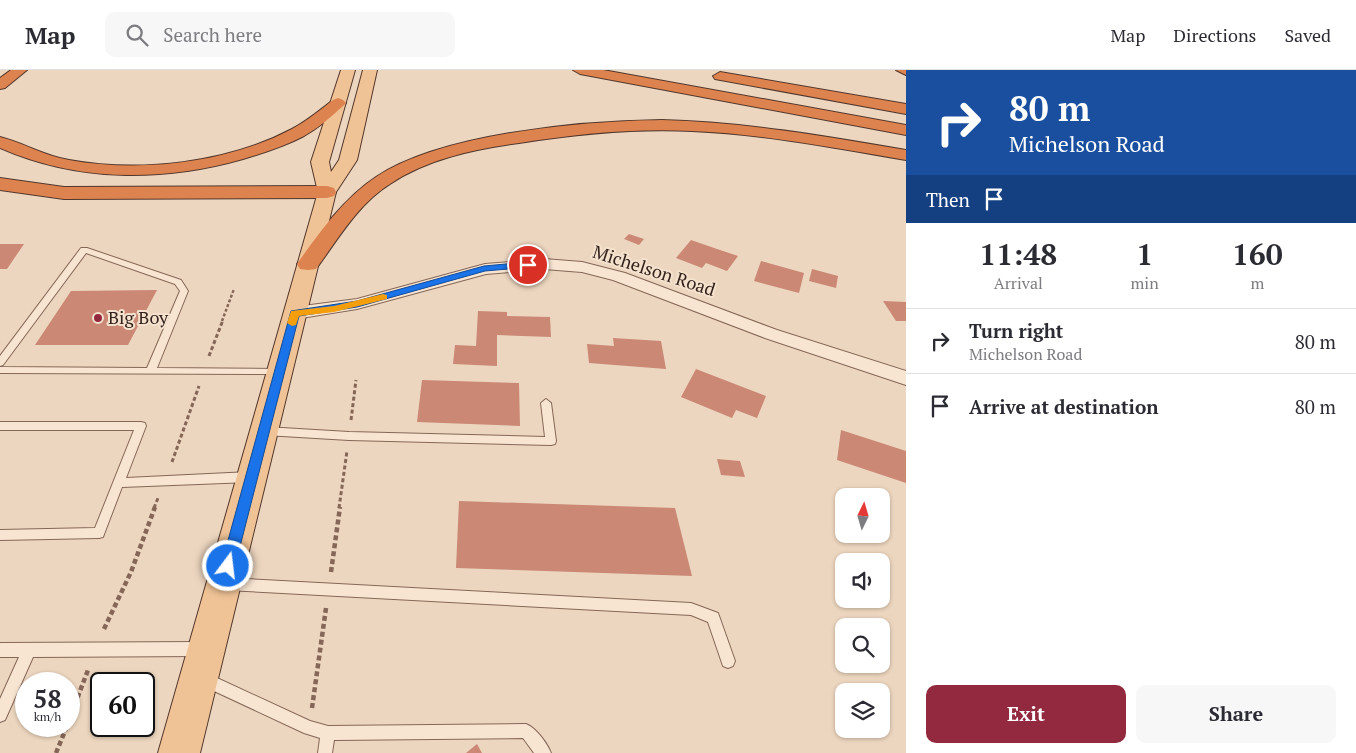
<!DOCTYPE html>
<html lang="en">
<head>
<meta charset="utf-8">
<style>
  :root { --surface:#fff; --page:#f7f7f7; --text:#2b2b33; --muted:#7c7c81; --line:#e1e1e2; --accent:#92293e }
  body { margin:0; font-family:"PT Serif",serif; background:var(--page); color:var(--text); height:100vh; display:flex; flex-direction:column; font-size:19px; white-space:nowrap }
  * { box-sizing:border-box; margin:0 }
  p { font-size:16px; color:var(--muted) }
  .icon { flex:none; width:28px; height:28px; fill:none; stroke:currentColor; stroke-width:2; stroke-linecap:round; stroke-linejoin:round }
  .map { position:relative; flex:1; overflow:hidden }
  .sheet { display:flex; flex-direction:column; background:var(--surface); width:450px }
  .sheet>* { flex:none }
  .top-card { background:#1a4fa0; color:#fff; overflow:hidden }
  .needle { width:32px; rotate:5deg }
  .fabs { position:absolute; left:835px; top:418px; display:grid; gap:10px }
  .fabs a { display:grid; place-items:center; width:55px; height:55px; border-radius:10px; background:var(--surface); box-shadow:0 1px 4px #0004; font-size:25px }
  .speed { position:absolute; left:15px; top:602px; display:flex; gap:10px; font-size:25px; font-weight:700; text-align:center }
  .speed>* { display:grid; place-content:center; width:65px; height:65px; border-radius:50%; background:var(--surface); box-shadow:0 1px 4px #0004; line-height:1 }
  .speed small { font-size:12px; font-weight:400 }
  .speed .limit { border:2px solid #111; border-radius:8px; background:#fff; color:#111 }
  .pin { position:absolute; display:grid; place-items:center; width:42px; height:42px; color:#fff; margin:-21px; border:2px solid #fff; border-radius:50%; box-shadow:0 1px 5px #0007 }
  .me { position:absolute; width:55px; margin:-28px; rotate:15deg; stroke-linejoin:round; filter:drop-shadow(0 0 4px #0008) }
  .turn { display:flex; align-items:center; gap:18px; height:105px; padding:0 20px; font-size:22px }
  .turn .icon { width:65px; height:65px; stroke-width:2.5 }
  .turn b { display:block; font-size:35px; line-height:42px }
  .then { display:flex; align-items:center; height:48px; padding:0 20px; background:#0003; gap:10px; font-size:19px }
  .eta { display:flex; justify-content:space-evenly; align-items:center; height:85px; text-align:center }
  .eta b { font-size:30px; font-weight:600; line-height:35px }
  .button { display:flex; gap:10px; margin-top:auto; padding:10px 20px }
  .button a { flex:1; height:58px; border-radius:10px; background:var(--accent); color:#fff; font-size:20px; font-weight:600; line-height:58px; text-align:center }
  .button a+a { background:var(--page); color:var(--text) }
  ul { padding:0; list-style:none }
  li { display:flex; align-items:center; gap:15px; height:65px; padding:0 20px; border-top:1px solid var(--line) }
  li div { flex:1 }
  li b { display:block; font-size:19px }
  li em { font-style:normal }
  header { display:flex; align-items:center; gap:30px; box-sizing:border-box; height:70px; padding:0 25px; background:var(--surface); border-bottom:1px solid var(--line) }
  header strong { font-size:24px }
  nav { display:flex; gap:28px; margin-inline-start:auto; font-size:18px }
  .search { width:350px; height:45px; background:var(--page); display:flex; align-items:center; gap:12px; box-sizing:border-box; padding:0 18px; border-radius:10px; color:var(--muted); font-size:19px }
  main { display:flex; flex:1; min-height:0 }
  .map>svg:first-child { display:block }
  .building { fill:#ca8875 }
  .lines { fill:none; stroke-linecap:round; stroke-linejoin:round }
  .lane-casing { stroke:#856758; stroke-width:2 }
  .street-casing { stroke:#856758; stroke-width:2 }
  .primary-casing { stroke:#52372c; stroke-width:2 }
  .highway-casing { stroke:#52372c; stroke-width:2 }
  .path-far2 { stroke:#856758; stroke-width:2.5; stroke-dasharray:3 2; stroke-linecap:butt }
  .path-far1 { stroke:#856758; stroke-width:3; stroke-dasharray:4 2.5; stroke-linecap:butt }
  .path { stroke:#856758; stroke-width:4.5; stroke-dasharray:5 3; stroke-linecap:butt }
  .lane { fill:#f8e5d1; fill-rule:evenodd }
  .street { fill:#f8e5d1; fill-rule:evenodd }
  .primary { fill:#f0c396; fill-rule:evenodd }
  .highway { fill:#dc834f; fill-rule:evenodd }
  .route { fill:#1a73e8; stroke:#114b97 }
  .slow { fill:#f59e0b }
  .poi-dot { fill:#92293e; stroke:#f4e2ce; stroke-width:2 }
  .labels { text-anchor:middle; stroke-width:4; stroke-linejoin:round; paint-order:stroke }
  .street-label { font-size:18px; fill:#34231c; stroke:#f4e2ce }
  .poi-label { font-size:18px; fill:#34231c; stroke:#f4e2ce; text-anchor:start }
</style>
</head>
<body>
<header>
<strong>Map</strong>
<div class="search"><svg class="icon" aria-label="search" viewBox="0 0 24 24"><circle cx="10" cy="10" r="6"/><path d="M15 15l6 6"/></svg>Search here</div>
<nav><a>Map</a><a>Directions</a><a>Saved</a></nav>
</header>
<main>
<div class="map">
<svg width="906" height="683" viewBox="0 0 906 683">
  <rect width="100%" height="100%" fill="#edd6bf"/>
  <g class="building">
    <path d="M629 164 644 169 639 175 624 169Z"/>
    <path d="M691 170 717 179 738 186 727 201 706 193 702 198 676 188Z"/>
    <path d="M0 174H24L7 199H0Z"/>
    <path d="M761 191 804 203 799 223 754 211Z"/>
    <path d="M812 199 838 206 836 218 809 211Z"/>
    <path d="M157 220 128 275H35L71 221Z"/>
    <path d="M883 231 906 232V251H896Z"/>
    <path d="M478 241 507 242V246L550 247 551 267 497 265V296L453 294 455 275 476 276Z"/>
    <path d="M613 268 661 271 666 299 589 293 587 274 614 276Z"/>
    <path d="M696 299 766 326 757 348 736 340 732 348 681 327Z"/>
    <path d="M422 310 519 313 520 356 417 352Z"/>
    <path d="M841 360 906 381V413L837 390Z"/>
    <path d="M717 389 740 391 745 407 721 405Z"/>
    <path d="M459 431 675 438 692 506 456 498Z"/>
    <path d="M477 674 482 683H466Z"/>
  </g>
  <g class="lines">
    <defs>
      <g id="lane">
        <path d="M81 178H87L181 210 188 221 157 298 279 299 284 302 282 304 0 303V297L147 298 180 221 175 214 86 183 3 295 0 296V286Z"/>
        <path d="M546 329 551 333 556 371 555 374 551 375 349 370 265 365 261 364 260 361 261 358 265 357 349 362 545 367 541 333Z"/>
        <path d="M0 352H141L145 353 146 356 126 408 250 402 254 404 255 407 254 410 250 412 122 417 103 467 99 468 0 470V460L95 458 134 360H0Z"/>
        <path d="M227 508 691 533 718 543 735 591 733 596 728 598 723 596 708 552 691 545 227 520 223 518 221 514 223 510Z"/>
        <path d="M200 572 205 574 207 579 205 584 200 586 33 587 5 650 0 652V629L19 587H0V573Z"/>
        <path d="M204 602 310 651 328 656 526 654C536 658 547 673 551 683H534L523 668 334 670 332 683H318L320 668 304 663 199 614 197 609 199 604Z"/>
      </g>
      <path id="street" d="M544 189 582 192 625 203 777 260 906 301V315L765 268 613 210 582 202 544 199 486 204 357 239 295 249 289 247 286 243 289 239 295 237 357 229 485 194Z"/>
      <path id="primary" d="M341 0H355L329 92 331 102 339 90 363 0H377L357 90 336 122 200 683H158L318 122 311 92Z"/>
      <g id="highway">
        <path d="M11 0H27L5 18 0 19V8Z"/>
        <path d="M573 0H603L906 55V65L580 4Z"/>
        <path d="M896 0H906V5Z"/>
        <path d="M720 2 906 34V44L715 9 713 6Z"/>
        <path d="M338 28 343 30 346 33 343 36C331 47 318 58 304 66 285 76 263 83 243 89 162 112 77 112 0 78V67C24 73 44 86 69 90 140 103 228 93 292 59 307 51 320 40 333 30Z"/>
        <path d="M662 50C744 52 825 66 906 80V90C835 78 764 64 692 61 634 58 576 64 519 73 475 79 427 89 390 114 358 134 338 169 316 199L308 200 300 199 297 194C319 163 344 128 376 107 442 63 583 51 662 50Z"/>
        <path d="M0 108 64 117 327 116 334 118 336 122 334 126 327 128 64 129 0 120Z"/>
      </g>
    </defs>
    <use href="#lane" class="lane-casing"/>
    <use href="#street" class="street-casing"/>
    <use href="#primary" class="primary-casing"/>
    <use href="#highway" class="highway-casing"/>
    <path class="path-far2" d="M222 251 234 219"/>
    <g class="path-far1">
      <path d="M209 286 223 250"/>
      <path d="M351 350 356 310"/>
      <path d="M172 392 199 316"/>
      <path d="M154 438 158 428"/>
      <path d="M339 438 347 381"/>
    </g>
    <g class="path">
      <path d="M331 502 340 437"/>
      <path d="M104 559 131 502 155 437"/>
      <path d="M312 638 326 538"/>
      <path d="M69 650 88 600"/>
      <path d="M56 683 67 656"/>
    </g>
    <use href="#lane" class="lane"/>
    <use href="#street" class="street"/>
    <use href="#primary" class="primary"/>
    <use href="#highway" class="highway"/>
  </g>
  <path class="route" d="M528 192 532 195 531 197 485 201 357 237 299 246 235 496 233 501 228 502 223 501 221 496 291 241 357 231 484 196Z"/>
  <path class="slow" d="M383 224 387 225V229L334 242 299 246 296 255 292 256 287 253 291 241 334 236Z"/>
  <circle class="poi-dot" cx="98" cy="248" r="5"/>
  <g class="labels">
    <g class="street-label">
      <text transform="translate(654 201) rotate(18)" y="6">Michelson Road</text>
    </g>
    <g class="poi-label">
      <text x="108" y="254">Big Boy</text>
    </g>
  </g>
</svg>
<div class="fabs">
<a><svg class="needle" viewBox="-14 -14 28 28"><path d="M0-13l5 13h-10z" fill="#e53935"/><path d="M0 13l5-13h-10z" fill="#7c7c81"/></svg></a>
<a><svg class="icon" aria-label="sound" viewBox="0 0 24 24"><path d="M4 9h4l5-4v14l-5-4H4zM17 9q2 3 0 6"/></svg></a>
<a><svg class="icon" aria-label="search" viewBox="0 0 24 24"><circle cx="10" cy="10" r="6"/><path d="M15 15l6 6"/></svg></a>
<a><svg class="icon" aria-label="layers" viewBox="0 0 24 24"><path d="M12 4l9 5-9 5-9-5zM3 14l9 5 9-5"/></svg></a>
</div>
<div class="speed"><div>58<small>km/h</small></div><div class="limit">60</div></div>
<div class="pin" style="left:528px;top:195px;background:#d93025"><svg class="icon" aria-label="arrive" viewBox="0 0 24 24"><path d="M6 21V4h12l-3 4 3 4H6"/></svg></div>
<svg class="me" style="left:228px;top:496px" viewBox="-20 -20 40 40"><circle r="17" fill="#1a73e8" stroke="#fff" stroke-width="3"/><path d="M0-11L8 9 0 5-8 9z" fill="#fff"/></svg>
</div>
<section class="sheet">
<div class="top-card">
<div class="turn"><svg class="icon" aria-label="right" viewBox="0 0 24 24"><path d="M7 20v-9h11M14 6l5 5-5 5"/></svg><div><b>80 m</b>Michelson Road</div></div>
<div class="then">Then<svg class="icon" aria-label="arrive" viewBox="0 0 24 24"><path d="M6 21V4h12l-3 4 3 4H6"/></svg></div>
</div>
<div class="eta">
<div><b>11:48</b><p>Arrival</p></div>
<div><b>1</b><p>min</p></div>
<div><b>160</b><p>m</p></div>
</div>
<ul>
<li><svg class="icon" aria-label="right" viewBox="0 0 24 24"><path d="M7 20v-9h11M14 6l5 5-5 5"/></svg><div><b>Turn right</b><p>Michelson Road</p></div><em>80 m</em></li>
<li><svg class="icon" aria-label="arrive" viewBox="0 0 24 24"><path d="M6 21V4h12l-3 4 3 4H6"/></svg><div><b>Arrive at destination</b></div><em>80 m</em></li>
</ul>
<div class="button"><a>Exit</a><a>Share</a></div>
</section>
</main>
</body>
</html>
